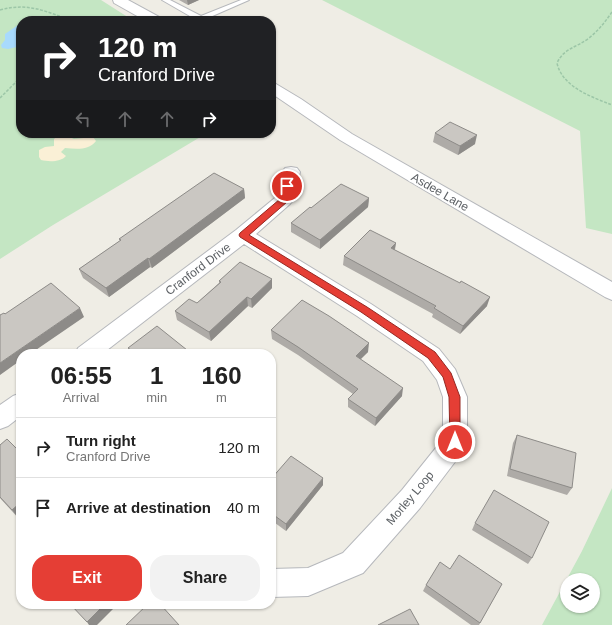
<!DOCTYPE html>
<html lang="en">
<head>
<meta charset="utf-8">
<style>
  :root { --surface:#fff; --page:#f2f2f2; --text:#222; --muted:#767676; --line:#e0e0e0; --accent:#e53e35 }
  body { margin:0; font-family:Helvetica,sans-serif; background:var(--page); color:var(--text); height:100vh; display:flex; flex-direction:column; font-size:15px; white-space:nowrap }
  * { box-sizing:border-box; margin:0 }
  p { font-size:13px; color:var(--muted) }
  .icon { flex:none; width:22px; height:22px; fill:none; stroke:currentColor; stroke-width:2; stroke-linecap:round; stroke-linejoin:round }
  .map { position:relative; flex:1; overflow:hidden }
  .details { position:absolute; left:16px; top:349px; width:260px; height:260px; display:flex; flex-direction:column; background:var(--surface); border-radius:16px; box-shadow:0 1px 3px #0004 }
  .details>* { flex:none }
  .top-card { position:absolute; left:16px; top:16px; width:260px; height:122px; border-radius:16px; box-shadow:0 1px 3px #0004; background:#202124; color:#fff; overflow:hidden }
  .tools { position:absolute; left:560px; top:573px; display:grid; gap:8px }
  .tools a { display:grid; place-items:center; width:40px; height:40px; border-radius:50%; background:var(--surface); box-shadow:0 1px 3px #0004; font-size:20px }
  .pin { position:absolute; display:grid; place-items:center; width:34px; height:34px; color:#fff; margin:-17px; border:2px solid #fff; border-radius:50%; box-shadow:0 1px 4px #0007 }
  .me { position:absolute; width:44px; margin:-22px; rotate:0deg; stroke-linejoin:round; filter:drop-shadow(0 0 3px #0008) }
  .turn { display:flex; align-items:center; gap:14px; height:84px; padding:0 16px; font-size:18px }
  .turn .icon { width:52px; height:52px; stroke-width:2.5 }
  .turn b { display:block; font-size:28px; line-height:34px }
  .lanes { display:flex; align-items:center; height:38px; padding:0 16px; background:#0003; justify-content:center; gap:20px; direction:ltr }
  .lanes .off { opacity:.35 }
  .eta { display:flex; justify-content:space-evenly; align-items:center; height:68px; text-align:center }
  .eta b { font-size:24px; font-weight:700; line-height:28px }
  .cta { display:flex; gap:8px; margin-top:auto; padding:8px 16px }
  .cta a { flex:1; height:46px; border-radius:16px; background:var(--accent); color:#fff; font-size:16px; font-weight:700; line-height:46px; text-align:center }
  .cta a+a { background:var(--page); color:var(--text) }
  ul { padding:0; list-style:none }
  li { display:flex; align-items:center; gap:12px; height:60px; padding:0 16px; border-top:1px solid var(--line) }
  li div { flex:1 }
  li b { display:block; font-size:15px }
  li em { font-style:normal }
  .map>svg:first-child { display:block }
  .green { fill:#c4e6c3; fill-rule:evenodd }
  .sand { fill:#faf0d6 }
  .water { fill:#a8dafd }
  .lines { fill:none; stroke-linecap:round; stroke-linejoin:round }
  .lane-casing { stroke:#b6b8bc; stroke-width:2 }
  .street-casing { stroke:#b6b8bc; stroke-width:2 }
  .path { stroke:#9cc6a7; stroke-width:1.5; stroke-dasharray:3 1.5; stroke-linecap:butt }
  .lane { fill:#fff; fill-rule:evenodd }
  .street { fill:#fff; fill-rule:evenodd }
  .wall { fill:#aeaba7 }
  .shaded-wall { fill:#8d8b88 }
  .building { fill:#cac7c2; stroke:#8d8b88 }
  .route { fill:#e53e35; stroke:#952822 }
  .labels { text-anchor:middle; stroke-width:4; stroke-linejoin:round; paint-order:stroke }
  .street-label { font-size:12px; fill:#5d6165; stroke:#fff }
</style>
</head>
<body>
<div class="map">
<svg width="612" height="625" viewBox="0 0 612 625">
  <rect width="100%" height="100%" fill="#efede5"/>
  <g class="green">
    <path d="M0 0H101L134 21H21V133H207L53 225 0 259Z"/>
    <path d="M322 0H612V234L586 228 580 131Z"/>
    <path d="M612 488V625H542L582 551ZM567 580H593V606H567Z"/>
  </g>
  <path class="sand" d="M60 134H63L74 139 93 137 96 141C88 151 76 149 65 148L61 152 66 156C61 162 49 162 41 160L39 157V150L45 147 54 146V139Z"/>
  <path class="water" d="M21 23V46L8 49 2 48 1 45 5 40V34Z"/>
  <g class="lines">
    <defs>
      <path id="lane" d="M162 0H170L201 16 241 0H249L201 21H192L195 19Z"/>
      <g id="street">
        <path d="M113 0H128L161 18 163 21H146L114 3Z"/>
        <path d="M271 82 276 84 301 99 352 134 612 282V300L605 297 340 140 271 93Z"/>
        <path d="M291 167 297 168 300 172 293 200 290 204 256 234 371 304 439 349 455 369 467 397V442L464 450 420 508 363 573 308 596 271 597V569L308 568 343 553 402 490 443 439V397L437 380 423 361 357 316 244 244 102 354H75L78 348 236 230 276 197 282 172 285 168Z"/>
        <path d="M21 393V416L8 426 0 429V405L13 396Z"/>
      </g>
    </defs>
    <use href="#lane" class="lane-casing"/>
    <use href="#street" class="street-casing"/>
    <g class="path">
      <path d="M0 10C29 2 47 12 73 21"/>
      <path d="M612 12C605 22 598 31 589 38 576 48 564 48 557 63 562 87 592 97 612 105"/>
      <path d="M0 98 21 77"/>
    </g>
    <use href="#lane" class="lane"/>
    <use href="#street" class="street"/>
  </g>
  <g class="wall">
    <path d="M179 0H199L188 5Z"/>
    <path d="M435 133 475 144 458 155 433 142Z"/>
    <path d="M244 189 245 198 152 268 150 267 109 297 83 278 79 269 120 241 119 239Z"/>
    <path d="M369 198 368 207 320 249 291 232V223L311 208Z"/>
    <path d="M396 243 395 250 487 306 460 334 432 317 433 314 343 265 344 256Z"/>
    <path d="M219 281 272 288 252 308 248 306 211 341 177 320 175 311 197 303 219 283Z"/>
    <path d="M271 330 368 352 360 359 402 396 375 426 348 407V399L353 394 298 355 272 339Z"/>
    <path d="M517 435 572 488 567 495 507 476 513 443Z"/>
    <path d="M0 445 21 453V519L20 520 0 498Z"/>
    <path d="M271 479 323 485 286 531 271 520Z"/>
    <path d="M475 523 532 558 528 564 472 530Z"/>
    <path d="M450 569 502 584 479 625H471L423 591 426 585Z"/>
  </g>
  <g class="shaded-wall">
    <path d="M187 0H199L188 5Z"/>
    <path d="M477 135 475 144 458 155 460 146Z"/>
    <path d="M244 189 245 198 152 268 149 259Z"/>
    <path d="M369 198 368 207 320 249V240Z"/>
    <path d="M396 243 394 252 391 248Z"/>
    <path d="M148 258 150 267 109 297 106 288Z"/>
    <path d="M272 279V288L252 308 251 299Z"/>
    <path d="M247 297 248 306 211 341 209 332Z"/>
    <path d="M490 297 487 306 460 334 463 326Z"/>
    <path d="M80 308 84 317 30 354H21V360L0 375V363Z"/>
    <path d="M369 343 368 352 355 365 356 356Z"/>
    <path d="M403 388 402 396 375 426 376 418Z"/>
    <path d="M323 478V485L286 531V524Z"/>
    <path d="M21 502V519L20 520 12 510Z"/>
    <path d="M105 604H118L97 625H89L87 622Z"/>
  </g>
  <g class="building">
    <path d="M450 122 477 135 460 146 435 133Z"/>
    <path d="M214 173 244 189 149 259 148 258 106 288 79 269 121 240 119 239Z"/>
    <path d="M341 184 369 198 320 240 291 223 310 207 311 208Z"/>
    <path d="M370 230 396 243 391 248 460 283 461 281 490 297 463 326 434 308 436 306 344 256Z"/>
    <path d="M240 262 272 279 251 299 247 297 209 332 175 311 189 299 197 303 221 282 219 281Z"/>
    <path d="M51 283 80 308 0 363V315L4 313 5 314Z"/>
    <path d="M302 300 329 316 369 343 356 356 403 388 376 418 348 399 358 389 298 347 271 330Z"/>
    <path d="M157 326 192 354H125L131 350 128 348Z"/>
    <path d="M517 435 576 453 572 488 510 469Z"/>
    <path d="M7 439 21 453V502L12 510 0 497V445Z"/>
    <path d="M291 456 323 478 286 524 271 513V479Z"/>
    <path d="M494 490 549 522 532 558 475 523Z"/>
    <path d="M459 555 502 584 480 623 426 585 440 562 450 569Z"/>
    <path d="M70 604H105L87 622Z"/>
    <path d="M148 604H160L179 625H126Z"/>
    <path d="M410 609 419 625H378Z"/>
  </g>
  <path class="route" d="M285 184H290L291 186 287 202 249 235 367 307 435 352 451 373 460 397V442L459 445 455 446 451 445 450 442 449 397 443 377 428 358 361 312 240 237 239 235 240 233 280 199Z"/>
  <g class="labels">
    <g class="street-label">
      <text transform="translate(440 192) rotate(30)" y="4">Asdee Lane</text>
      <text transform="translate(198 269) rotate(-37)" y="4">Cranford Drive</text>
      <text transform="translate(410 498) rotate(-50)" y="4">Morley Loop</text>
    </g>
  </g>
</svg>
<div class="tools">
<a><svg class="icon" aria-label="layers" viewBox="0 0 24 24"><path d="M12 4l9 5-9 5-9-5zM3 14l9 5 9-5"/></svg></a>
</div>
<div class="pin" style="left:287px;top:186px;background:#d93025"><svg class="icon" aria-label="arrive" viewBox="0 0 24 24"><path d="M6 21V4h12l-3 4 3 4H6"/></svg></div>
<svg class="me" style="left:455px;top:442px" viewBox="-20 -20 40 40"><circle r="17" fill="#e53e35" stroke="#fff" stroke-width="3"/><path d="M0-11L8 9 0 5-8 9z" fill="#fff"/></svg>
<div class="top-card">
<div class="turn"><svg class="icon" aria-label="right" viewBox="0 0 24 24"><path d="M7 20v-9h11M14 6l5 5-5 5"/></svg><div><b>120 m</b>Cranford Drive</div></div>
<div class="lanes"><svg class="icon off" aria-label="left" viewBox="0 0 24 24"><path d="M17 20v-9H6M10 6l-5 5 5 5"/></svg><svg class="icon off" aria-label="ahead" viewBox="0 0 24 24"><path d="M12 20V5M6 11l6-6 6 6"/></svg><svg class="icon off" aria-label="ahead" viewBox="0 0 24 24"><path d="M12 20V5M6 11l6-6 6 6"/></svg><svg class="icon" aria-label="right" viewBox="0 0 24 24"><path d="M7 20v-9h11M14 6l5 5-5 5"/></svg></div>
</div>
<section class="details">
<div class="eta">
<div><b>06:55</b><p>Arrival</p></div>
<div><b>1</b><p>min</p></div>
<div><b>160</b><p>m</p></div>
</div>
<ul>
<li><svg class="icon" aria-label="right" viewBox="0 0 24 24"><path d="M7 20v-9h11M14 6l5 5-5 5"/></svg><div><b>Turn right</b><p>Cranford Drive</p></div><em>120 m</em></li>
<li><svg class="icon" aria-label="arrive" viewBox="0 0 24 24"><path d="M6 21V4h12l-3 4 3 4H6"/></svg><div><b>Arrive at destination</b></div><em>40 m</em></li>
</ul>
<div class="cta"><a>Exit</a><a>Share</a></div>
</section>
</div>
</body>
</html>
